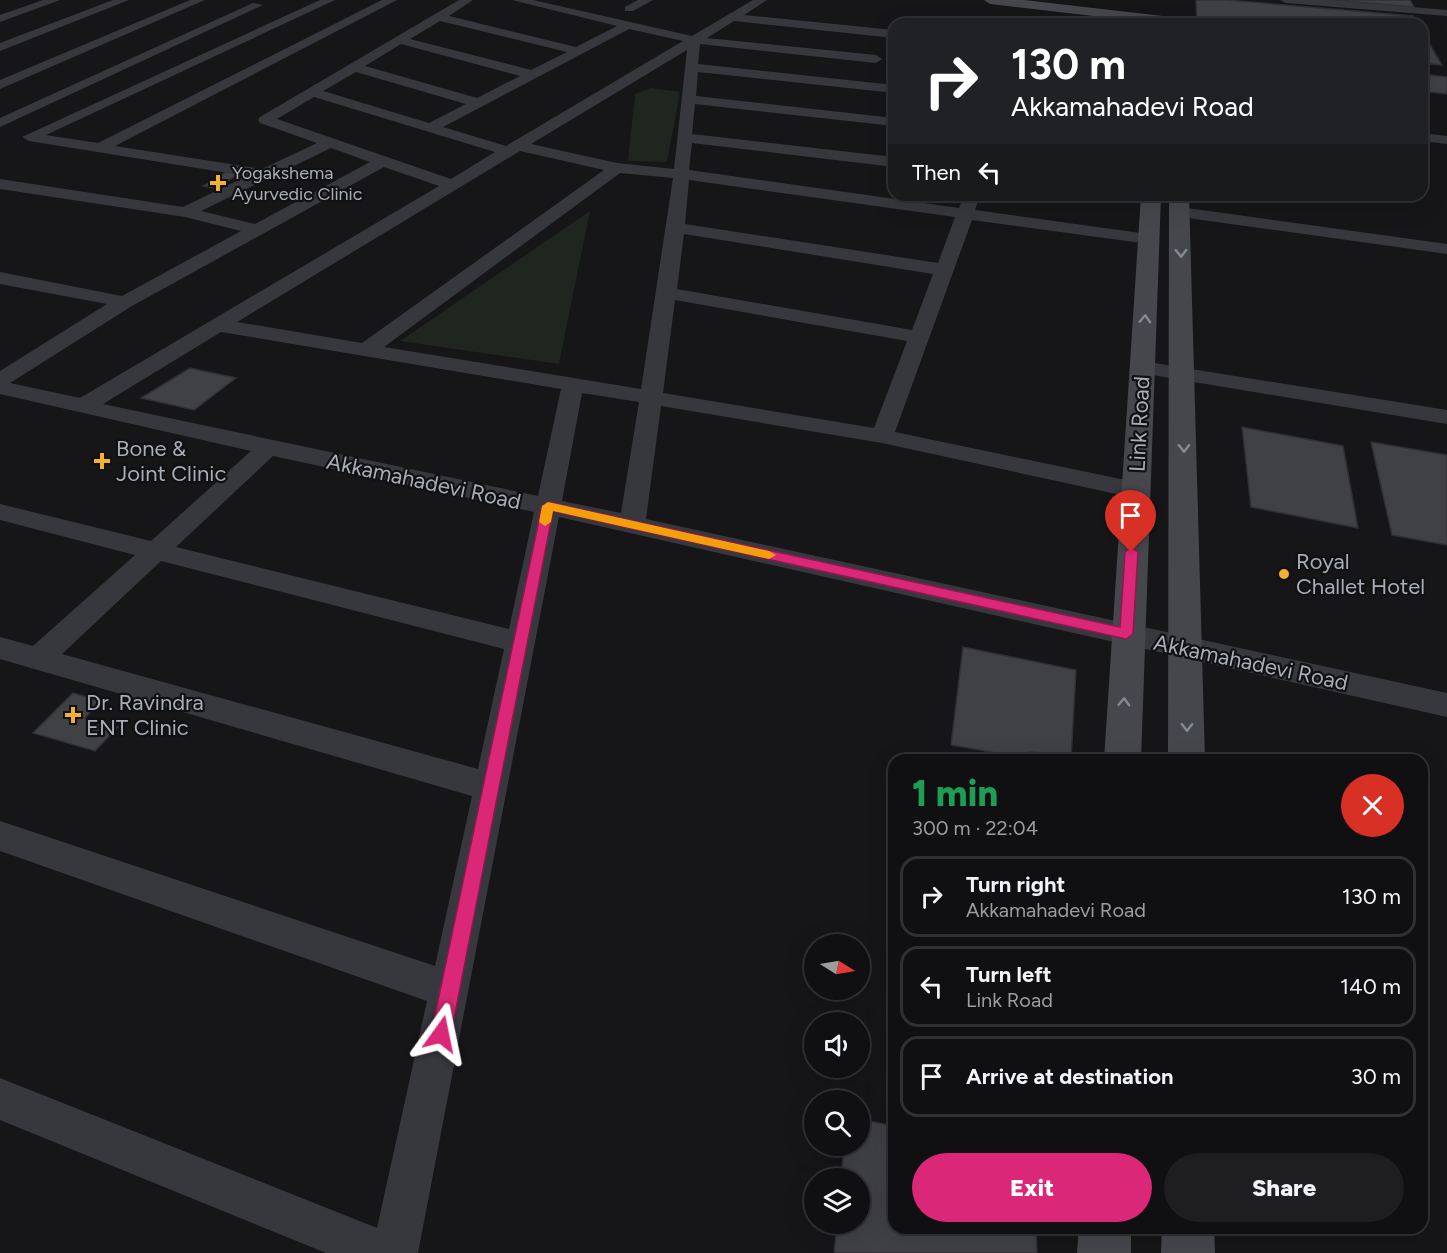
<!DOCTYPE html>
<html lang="en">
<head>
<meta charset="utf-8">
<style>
  :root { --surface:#101012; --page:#1e1e20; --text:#f1f3f6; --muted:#9c9d9f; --line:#303032; --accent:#db2777 }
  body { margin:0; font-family:Figtree,sans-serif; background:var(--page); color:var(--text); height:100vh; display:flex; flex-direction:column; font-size:22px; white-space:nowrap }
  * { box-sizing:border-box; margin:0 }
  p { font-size:20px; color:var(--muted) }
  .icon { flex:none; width:33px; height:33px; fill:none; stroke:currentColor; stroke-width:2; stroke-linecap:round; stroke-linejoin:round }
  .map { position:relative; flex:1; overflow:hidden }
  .details { position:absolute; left:888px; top:754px; width:540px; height:480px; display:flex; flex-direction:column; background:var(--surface); border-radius:18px; box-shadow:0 6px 24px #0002,0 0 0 2px var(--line) }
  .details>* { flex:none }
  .banner { position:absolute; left:888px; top:18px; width:540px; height:183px; border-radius:18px; box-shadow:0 6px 24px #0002,0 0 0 2px var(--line); background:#202124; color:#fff; overflow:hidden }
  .needle { width:39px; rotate:101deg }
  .controls { position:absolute; left:804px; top:934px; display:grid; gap:12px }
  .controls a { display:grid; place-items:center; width:66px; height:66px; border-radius:50%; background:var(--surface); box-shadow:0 6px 24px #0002,0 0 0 2px var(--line); font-size:30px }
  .pin { position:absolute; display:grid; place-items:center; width:51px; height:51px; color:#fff; margin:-62px -26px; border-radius:50% 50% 50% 0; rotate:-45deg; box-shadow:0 0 6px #0007 }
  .pin .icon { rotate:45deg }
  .me { position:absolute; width:66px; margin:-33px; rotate:12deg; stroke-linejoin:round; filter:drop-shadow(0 0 4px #0008) }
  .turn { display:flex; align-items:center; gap:21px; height:126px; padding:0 24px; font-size:27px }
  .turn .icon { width:78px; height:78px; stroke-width:2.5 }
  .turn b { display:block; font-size:42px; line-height:51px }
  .then { display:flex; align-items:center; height:57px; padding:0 24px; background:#0003; gap:12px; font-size:22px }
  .round { display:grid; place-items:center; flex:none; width:63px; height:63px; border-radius:32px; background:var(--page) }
  .overview { display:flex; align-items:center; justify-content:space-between; height:102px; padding:0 24px }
  h1 { font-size:36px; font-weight:800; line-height:45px; color:#1e9e55 }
  .button { display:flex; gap:12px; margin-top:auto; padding:12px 24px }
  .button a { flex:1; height:69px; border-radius:36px; background:var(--accent); color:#fff; font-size:24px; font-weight:800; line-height:69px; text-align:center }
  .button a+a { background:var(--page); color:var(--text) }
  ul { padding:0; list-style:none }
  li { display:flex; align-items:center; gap:18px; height:81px; margin:0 12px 9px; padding:0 12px; border:3px solid var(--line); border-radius:18px }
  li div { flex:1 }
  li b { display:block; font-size:22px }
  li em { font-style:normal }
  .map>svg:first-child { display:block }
  .green { fill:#1e261f }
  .building { fill:#404145; stroke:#303034; stroke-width:1.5 }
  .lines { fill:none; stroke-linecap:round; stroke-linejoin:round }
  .street { fill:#37383d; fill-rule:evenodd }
  .secondary { fill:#45474d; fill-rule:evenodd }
  .oneway { stroke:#858993 }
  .route { fill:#db2777; stroke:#8e194d; stroke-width:1.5 }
  .slow { fill:#f59e0b }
  .poi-dot { fill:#f2b134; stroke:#111113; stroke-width:2 }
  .labels { text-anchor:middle; stroke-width:4.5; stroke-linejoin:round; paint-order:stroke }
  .far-poi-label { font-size:18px; fill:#a8adb8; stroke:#111113; text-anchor:start }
  .street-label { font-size:22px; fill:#a8adb8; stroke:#111113 }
  .poi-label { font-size:22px; fill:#a8adb8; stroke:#111113; text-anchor:start }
</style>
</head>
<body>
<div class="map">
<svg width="1447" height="1253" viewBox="0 0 1447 1253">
  <rect width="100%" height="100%" fill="#161618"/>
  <g class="green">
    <path d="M651 88 680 92 667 162 628 161 635 94Z"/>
    <path d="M590 211 559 364 400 341Z"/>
  </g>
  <g class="building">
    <path d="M1196 0H1227L1413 16 1418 24H1197Z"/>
    <path d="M1330 0H1410L1414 7Z"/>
    <path d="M1422 31 1442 65 1422 63Z"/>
    <path d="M1422 74 1447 77V94L1422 91Z"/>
    <path d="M226 172 239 174 216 188 203 186Z"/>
    <path d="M190 368 236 378 194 410 141 398Z"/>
    <path d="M1242 427 1343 446 1358 528 1251 507Z"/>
    <path d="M1371 442 1447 455V545L1392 535Z"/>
    <path d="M963 647 1076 670 1071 760H1038L1041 753 1030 752V759L951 745Z"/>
    <path d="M73 693 101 701 85 718 118 727 95 751 33 733Z"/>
    <path d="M860 1119 894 1126V1228H1036L1037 1253H834L837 1224H860V1179H841L844 1146H860Z"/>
  </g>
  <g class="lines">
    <g class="street">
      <path d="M43 0H60L0 22V15Z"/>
      <path d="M113 0H129L0 51V43Z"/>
      <path d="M190 0H205L0 89V80Z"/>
      <path d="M320 0H335L46 135 98 143 382 0H397L115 146 262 169 317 143 260 123 258 120 260 117 459 0H473L449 16 576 47 617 26 512 0H533L692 36 753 0H767L744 15 894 30V38L734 21 707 38 876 55 882 59 876 63 700 44 698 64 894 85V93L698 72 696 96 894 118V126L695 104 692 134 894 157V167L692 143 689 170 959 208 964 195H980L975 210 1155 235 1158 239 1149 244 972 220 895 432 1135 482 1144 484 1147 490 1144 496 1135 498 882 443 661 406 646 519 1447 693V717L559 517 418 1253H326L0 1120V1078L377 1228 427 1001 0 851V821L435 966 472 796 0 659V637L33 646 135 555 0 520V504L151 541 251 451 0 394V371L107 304 0 284V272L122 296 241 231 185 217 0 189V179L183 207 247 176 29 141 22 137ZM440 21 567 52 531 70 410 39ZM629 29 683 41 506 146 443 127ZM401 44 520 76 477 98 365 66ZM687 50 674 169 617 163 531 144ZM356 72 466 104 429 123 323 91ZM314 97 495 152 451 179 277 119ZM331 148 370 162 255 224 201 211ZM520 151 604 170 362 343 237 322ZM384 167 439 186 80 398 10 383 132 306ZM620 173 673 178 641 389 384 347ZM689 180 955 217 938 263 685 224ZM684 234 933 274 912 330 677 289ZM675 300 907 341 874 428 663 393ZM221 332 561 389 538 496 103 404ZM582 393 639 402 621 513 562 501ZM273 456 534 512 509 629 176 547ZM161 561 504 649 478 769 62 654Z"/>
      <path d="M638 0H653L633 11H625V7Z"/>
      <path d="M1280 0H1328L1447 10V16L1286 3Z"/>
      <path d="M253 3 263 5 0 127V118Z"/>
      <path d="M1422 133 1447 136V144L1422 141Z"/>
      <path d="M1180 207 1447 244V254L1174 216 1172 212Z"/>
      <path d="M1142 361 1447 410V424L1134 372 1131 367 1134 362Z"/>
    </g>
    <g class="secondary">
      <path d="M984 0H1024L1180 18 1187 22 1162 24 990 4Z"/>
      <path d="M1141 195H1161L1141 760H1104Z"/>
      <path d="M1169 195H1189L1205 760H1168Z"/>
      <path d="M1079 1228H1131V1253H1077Z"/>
      <path d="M1162 1228H1214L1215 1253H1161Z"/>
    </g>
  </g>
  <defs><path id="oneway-chevron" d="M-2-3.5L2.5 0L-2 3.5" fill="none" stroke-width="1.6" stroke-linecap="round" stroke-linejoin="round" transform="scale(1.5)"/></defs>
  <g class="oneway">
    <use href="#oneway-chevron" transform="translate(1181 253) rotate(89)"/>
    <use href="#oneway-chevron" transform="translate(1145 319) rotate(-87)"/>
    <use href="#oneway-chevron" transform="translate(1184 448) rotate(89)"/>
    <use href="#oneway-chevron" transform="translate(1124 702) rotate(-88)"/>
    <use href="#oneway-chevron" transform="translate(1187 727) rotate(90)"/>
  </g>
  <path class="route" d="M548 502 1120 627 1125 552 1131 547 1138 552 1133 634 1126 639 553 511 451 1034 448 1040 441 1043 434 1040 431 1034 542 506Z"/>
  <path class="slow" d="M548 502 769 551 776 555 769 559 553 511 551 522 545 526 539 522 542 506Z"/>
  <g class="poi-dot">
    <path d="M215 174h6v6h6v6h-6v6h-6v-6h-6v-6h6z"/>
    <path d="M99 452h6v6h6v6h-6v6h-6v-6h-6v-6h6z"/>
    <circle cx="1284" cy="574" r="6"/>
    <path d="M70 706h6v6h6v6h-6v6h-6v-6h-6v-6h6z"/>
  </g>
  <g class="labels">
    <g class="far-poi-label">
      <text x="232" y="179">Yogakshema<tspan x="232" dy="21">Ayurvedic Clinic</tspan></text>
    </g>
    <g class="street-label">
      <text transform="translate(1139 424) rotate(-87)" y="8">Link Road</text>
      <text transform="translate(424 481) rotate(12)" y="8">Akkamahadevi Road</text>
      <text transform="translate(1251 662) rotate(12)" y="8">Akkamahadevi Road</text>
    </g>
    <g class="poi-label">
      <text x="116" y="456">Bone &amp;<tspan x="116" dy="25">Joint Clinic</tspan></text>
      <text x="1296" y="569">Royal<tspan x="1296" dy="25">Challet Hotel</tspan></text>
      <text x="86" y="710">Dr. Ravindra<tspan x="86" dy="25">ENT Clinic</tspan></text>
    </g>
  </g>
</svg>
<div class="controls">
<a><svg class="needle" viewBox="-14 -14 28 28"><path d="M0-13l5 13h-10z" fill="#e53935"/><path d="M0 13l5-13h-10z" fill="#9c9d9f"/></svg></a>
<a><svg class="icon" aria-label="sound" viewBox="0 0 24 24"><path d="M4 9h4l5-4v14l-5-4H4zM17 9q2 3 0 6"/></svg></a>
<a><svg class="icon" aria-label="search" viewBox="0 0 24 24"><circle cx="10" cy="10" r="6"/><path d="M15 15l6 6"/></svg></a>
<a><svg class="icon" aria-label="layers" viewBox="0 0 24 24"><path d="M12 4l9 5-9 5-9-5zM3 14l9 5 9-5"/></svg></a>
</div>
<div class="pin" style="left:1131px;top:552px;background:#d93025"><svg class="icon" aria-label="arrive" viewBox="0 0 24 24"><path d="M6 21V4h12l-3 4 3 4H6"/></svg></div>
<svg class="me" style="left:441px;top:1034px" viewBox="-20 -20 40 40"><path d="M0-17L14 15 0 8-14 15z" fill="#db2777" stroke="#fff" stroke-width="4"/></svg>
<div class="banner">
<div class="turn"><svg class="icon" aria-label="right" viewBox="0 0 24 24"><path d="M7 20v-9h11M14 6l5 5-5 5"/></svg><div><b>130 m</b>Akkamahadevi Road</div></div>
<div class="then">Then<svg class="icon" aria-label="left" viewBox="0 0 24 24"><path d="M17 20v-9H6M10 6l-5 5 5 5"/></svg></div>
</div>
<section class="details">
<div class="overview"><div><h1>1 min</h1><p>300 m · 22:04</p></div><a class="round" style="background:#d93025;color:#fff"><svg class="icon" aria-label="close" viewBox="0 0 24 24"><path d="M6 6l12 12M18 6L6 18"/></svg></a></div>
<ul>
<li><svg class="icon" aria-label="right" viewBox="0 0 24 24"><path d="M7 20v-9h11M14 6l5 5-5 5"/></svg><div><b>Turn right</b><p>Akkamahadevi Road</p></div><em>130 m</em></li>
<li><svg class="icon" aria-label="left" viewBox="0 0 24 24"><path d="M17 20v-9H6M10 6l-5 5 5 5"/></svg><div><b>Turn left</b><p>Link Road</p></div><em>140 m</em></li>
<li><svg class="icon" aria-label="arrive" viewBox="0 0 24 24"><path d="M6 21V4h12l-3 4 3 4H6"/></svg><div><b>Arrive at destination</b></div><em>30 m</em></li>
</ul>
<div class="button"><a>Exit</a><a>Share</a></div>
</section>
</div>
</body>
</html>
